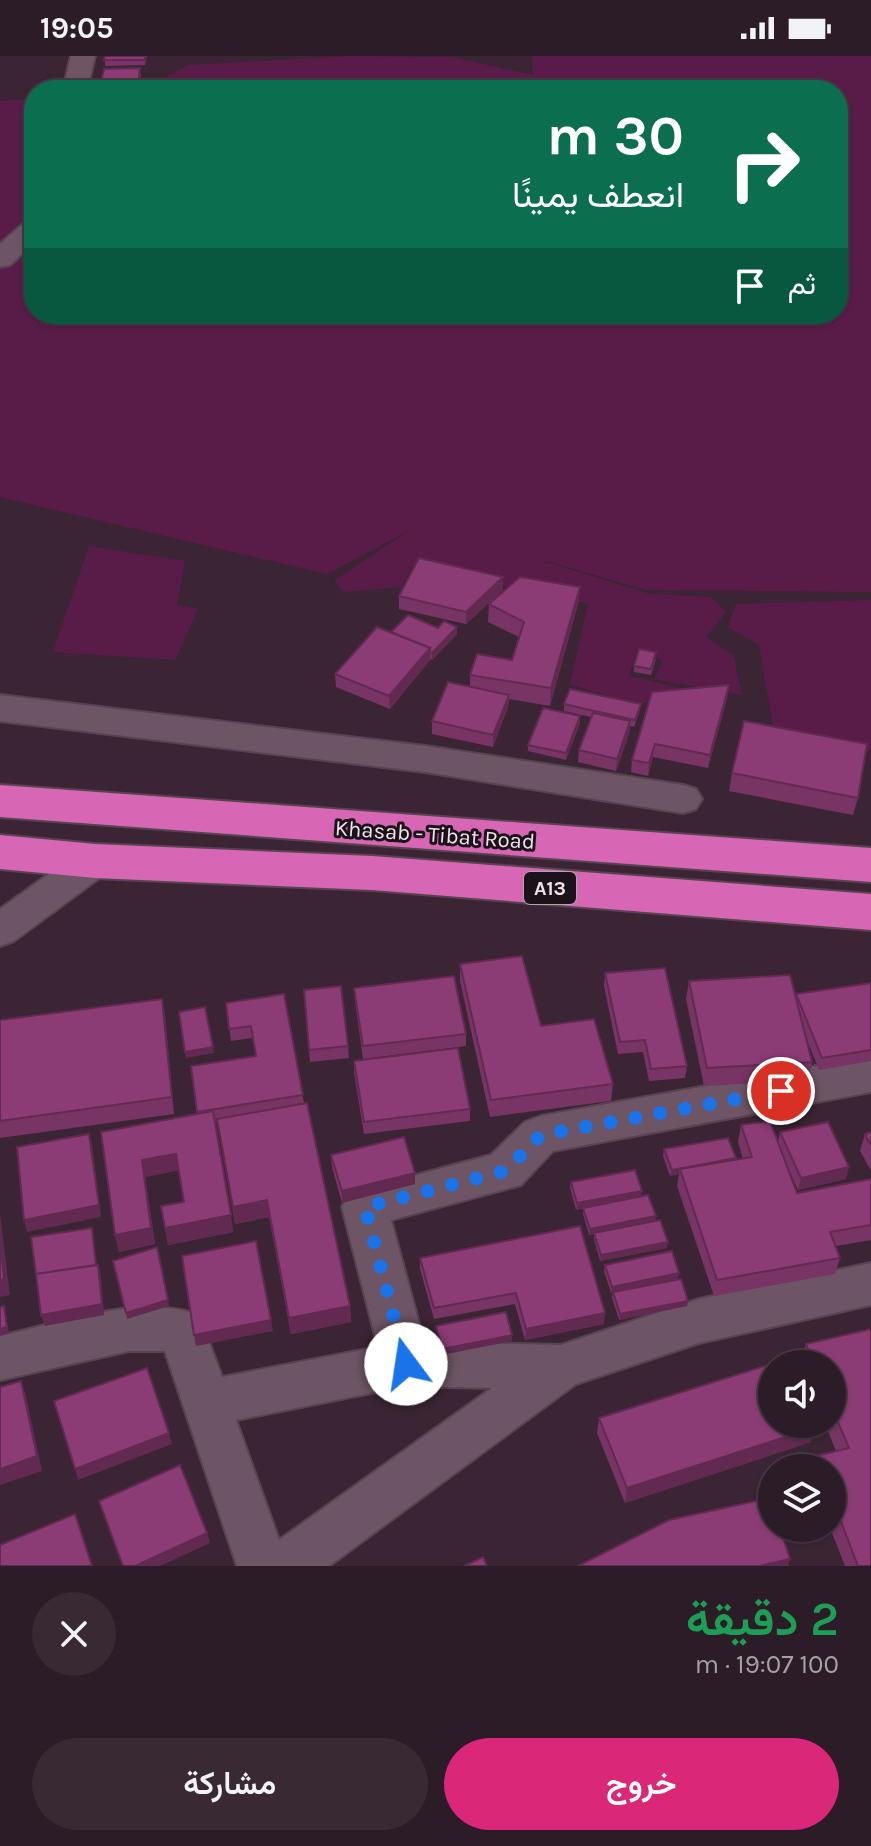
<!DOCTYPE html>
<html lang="ar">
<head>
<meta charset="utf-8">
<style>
  :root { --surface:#2c1c27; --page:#382933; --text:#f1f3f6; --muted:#a6a1a7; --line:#483a44; --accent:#db2777 }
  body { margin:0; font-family:Karla,Vazirmatn,sans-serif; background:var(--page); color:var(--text); direction:rtl; height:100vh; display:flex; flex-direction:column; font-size:30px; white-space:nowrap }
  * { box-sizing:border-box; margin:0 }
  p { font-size:26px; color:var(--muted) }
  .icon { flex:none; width:44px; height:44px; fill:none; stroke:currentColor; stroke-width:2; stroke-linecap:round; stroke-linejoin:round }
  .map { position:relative; height:1510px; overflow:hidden; direction:ltr }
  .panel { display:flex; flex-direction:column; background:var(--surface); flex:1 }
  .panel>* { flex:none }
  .guide { position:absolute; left:24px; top:24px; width:824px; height:244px; border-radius:32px; box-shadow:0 2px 6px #0004,0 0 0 2px var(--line); direction:rtl; background:#0b6e4f; color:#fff; overflow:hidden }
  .buttons { position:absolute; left:758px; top:1294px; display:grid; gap:16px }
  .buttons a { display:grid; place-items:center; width:88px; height:88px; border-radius:50%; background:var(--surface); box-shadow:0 2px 6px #0004,0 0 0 2px var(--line); font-size:40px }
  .pin { position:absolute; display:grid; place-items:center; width:68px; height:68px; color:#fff; margin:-34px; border:4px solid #fff; border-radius:50%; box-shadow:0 2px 8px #0007 }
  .me { position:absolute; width:88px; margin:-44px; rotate:346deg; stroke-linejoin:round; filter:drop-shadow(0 0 6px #0008) }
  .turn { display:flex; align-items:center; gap:28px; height:168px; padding:0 32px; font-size:36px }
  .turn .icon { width:104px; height:104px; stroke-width:2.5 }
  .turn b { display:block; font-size:56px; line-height:68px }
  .then { display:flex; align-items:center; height:76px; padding:0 32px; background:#0003; gap:16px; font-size:30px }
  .round { display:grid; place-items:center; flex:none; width:84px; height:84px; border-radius:42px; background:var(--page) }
  .head { display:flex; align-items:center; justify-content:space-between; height:136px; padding:0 32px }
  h1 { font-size:48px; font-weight:600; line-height:60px; color:#1e9e55 }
  .action { display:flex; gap:16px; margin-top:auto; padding:16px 32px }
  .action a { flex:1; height:92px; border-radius:48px; background:var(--accent); color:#fff; font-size:32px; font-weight:600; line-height:92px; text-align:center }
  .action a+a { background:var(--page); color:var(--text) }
  .status { display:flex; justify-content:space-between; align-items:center; height:56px; padding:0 40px; background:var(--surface); direction:ltr }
  .status svg { height:22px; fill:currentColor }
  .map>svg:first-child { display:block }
  .green { fill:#591c49 }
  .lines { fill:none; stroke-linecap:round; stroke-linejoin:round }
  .minor-casing { stroke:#584451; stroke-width:4 }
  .highway-casing { stroke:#584451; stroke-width:4 }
  .minor { fill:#6e5565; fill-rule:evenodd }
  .highway { fill:#d766b5; fill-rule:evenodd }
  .wall { fill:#783464 }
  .shaded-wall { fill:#622a51 }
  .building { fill:#8c3c74; stroke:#622a51; stroke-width:2 }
  .route { stroke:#1a73e8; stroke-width:14; stroke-dasharray:0 25.2 }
  .labels { text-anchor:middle; stroke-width:6; stroke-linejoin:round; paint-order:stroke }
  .shield { fill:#1c1219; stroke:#b2a4ad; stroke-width:2 }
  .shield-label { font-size:20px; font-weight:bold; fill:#f2e2ec }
  .street-label { font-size:22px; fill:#f2e2ec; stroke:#1c1219 }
</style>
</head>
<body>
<div class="status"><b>19:05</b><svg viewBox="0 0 49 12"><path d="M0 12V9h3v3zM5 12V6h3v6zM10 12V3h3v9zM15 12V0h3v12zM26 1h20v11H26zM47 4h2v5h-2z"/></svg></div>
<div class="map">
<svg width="871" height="1510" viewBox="0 0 871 1510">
  <rect width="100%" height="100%" fill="#3b2534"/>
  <g class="green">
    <path d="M352 0 452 1 533 19 532 0H871V536L647 534 521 498 650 538 711 541 726 556 706 581 733 599 742 639 654 623 663 605 637 593 629 619 705 639 634 648 570 628 588 548 412 510 401 531 344 536 334 525 410 474 327 518 0 441V45L34 43V258H838V34H143L188 9Z"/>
    <path d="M89 490 185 505 177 549 198 553 175 604 53 596Z"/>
    <path d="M871 544V691L866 698 775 680 759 589 728 571 736 548Z"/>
  </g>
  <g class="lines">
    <defs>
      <g id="minor">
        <path d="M71 0H95L87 34H63Z"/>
        <path d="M34 165V187L10 209 0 211V188L24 167Z"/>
        <path d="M0 639 425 690 683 729 696 733 702 743 696 753 683 757 425 716 0 665Z"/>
        <path d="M95 790 109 795 114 805 109 815 14 885 0 890V853L81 795Z"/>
        <path d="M871 1000V1036L553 1095 521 1129 391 1164 424 1286 561 1289 699 1243 871 1207V1249L699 1287 576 1328 329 1510H237L165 1295H129L0 1324V1280C59 1267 141 1237 199 1259L222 1321 378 1291 342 1151 349 1137 491 1099 525 1066 541 1060ZM406 1330 492 1332 279 1484 236 1364Z"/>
      </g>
      <g id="highway">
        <path d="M0 729 871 792V826L0 761Z"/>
        <path d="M0 779 95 788 372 800 871 838V874L372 834 95 822 0 813Z"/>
      </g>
    </defs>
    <use href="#minor" class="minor-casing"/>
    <use href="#highway" class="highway-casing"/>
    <use href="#minor" class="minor"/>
    <use href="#highway" class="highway"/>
  </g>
  <g class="wall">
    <path d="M105 0H147L145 9 105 10Z"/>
    <path d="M141 18 139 34H101L100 30Z"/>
    <path d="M580 531 578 548 550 650 509 643 508 651 493 691 432 678V665L470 631V619L512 604 519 581 488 566 489 548Z"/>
    <path d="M503 534 466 568 399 553V540Z"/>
    <path d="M457 571V578L432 604 430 603V604L390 653 336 631 335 618 391 576Z"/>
    <path d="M656 603 651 619 634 616V610Z"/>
    <path d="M729 629 727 642 708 712 653 701 648 720 631 716 632 704Z"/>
    <path d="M564 648 640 654 634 671 630 670 629 678 616 715 578 706 579 694 591 661 564 655Z"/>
    <path d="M580 660V667L566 704 528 695V689Z"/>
    <path d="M732 717 858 742 853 759 729 735Z"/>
    <path d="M460 908 613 1028 611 1045 490 1061 460 925Z"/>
    <path d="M605 917 687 1010 685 1022 649 1025 643 996 618 998 604 930Z"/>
    <path d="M689 925 796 942V938L871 927V1005L819 1014 805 979 812 1006 808 1024 704 1030 686 943Z"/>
    <path d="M354 932 466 978V990L363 1003 355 945Z"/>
    <path d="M304 934 348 990 349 1002 310 1006Z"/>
    <path d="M284 938 304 1047 350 1250 351 1266 291 1278 269 1161 235 1168 218 1065 215 1066 233 1176 168 1189 165 1172 184 1146 179 1114 145 1121 155 1188 119 1196 115 1179 101 1076 197 1058 191 1010 256 1000 252 982 231 985 226 947Z"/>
    <path d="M162 943 165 960 174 1058 0 1082V964Z"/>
    <path d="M354 1005 470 1053V1065L364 1078 354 1017Z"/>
    <path d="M741 1069 778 1086 780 1076 846 1123 798 1134 784 1103 797 1137 871 1123V1184L836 1190 840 1202 835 1218 714 1240 677 1130 679 1118 670 1120 663 1100 664 1093 735 1104 743 1103 738 1086Z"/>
    <path d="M871 1076V1115L860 1095 865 1078Z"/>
    <path d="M331 1099 415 1128 342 1147 332 1111Z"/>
    <path d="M571 1126 641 1141 655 1166 667 1192 600 1205 594 1183V1178L589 1179 583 1158V1152L576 1154 570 1132Z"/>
    <path d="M420 1202 604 1268 525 1284 515 1248 434 1263 420 1213Z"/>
    <path d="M605 1209 678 1223 688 1245 687 1250 619 1264 612 1242 613 1236 611 1237 604 1215Z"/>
    <path d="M871 1273V1510H845L830 1472H832V1412H812L816 1400 836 1395 825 1368H832V1308H800L806 1288Z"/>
    <path d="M599 1362 811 1386 625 1447 597 1377Z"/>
  </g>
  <g class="shaded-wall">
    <path d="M503 521V534L466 568V556Z"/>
    <path d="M580 531 578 548 550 650 551 632Z"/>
    <path d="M457 571V578L432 604V597Z"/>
    <path d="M430 592V604L390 653 389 640Z"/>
    <path d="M729 629 727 642 708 712 710 699Z"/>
    <path d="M509 639 508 651 493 691V679Z"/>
    <path d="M580 660V667L566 704V697Z"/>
    <path d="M630 665 629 678 616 715 617 703Z"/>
    <path d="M655 688 653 701 648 720 649 707Z"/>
    <path d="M162 943 165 960 174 1058 172 1041Z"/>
    <path d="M213 991 214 997 186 1002 185 996Z"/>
    <path d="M89 1078 92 1089 101 1161 27 1176 24 1164Z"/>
    <path d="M176 1098 179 1114 145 1121 155 1188 119 1196 115 1179 142 1104Z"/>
    <path d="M736 1102 734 1108 680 1113 679 1118 670 1120 672 1114Z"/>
    <path d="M849 1111 846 1123 798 1134 801 1122Z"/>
    <path d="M415 1117V1128L342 1147V1135Z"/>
    <path d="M642 1135 641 1141 576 1154 577 1147Z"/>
    <path d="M267 1144 269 1161 235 1168 233 1151Z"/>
    <path d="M0 1158 10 1239 0 1241Z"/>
    <path d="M231 1159 233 1176 168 1189 165 1172Z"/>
    <path d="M656 1160 655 1166 589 1179 590 1173Z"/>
    <path d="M668 1186 667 1192 600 1205 601 1199Z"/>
    <path d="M98 1209 101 1221 104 1259 45 1270 41 1259Z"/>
    <path d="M679 1217 678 1223 611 1237 612 1231Z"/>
    <path d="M168 1244 169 1250 127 1263 126 1257Z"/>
    <path d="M688 1245 687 1250 619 1264 620 1258Z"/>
    <path d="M4 1250 9 1277 0 1280V1273Z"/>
    <path d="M350 1250 351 1266 291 1278 289 1262Z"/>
    <path d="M605 1257 604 1268 525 1284 526 1273Z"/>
    <path d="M271 1264 273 1275 196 1290 194 1279Z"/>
    <path d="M512 1279V1285L442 1299V1293Z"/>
    <path d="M21 1325 26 1340 42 1415 0 1429V1413Z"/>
    <path d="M816 1371 811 1386 625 1447 627 1432Z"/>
    <path d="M169 1377 172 1388 78 1424 75 1413Z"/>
    <path d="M207 1477 210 1487 160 1510H135Z"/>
    <path d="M790 1503 788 1510H763V1509Z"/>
  </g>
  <g class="building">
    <path d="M105 0H145V4H104Z"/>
    <path d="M140 12 138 30H100L104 13Z"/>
    <path d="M419 502 503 521 466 556 399 540Z"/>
    <path d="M520 521 580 531 551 632 470 619 477 598 512 604 524 566 489 548Z"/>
    <path d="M408 559 438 572 444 565 457 571 432 597 430 596V592L391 576Z"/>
    <path d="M377 571 430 592 389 640 335 618Z"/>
    <path d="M639 593 656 596 651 613 634 610Z"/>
    <path d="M448 626 509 639 493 679 432 665Z"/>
    <path d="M729 629 710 699 655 688 649 707 632 704 652 636Z"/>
    <path d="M570 633 641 648 635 664 564 648Z"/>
    <path d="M543 652 580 660 566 697 528 689Z"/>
    <path d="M593 657 630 665 617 703 579 694Z"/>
    <path d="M744 665 867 688 858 742 732 717Z"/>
    <path d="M522 900 541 970 594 963 613 1028 491 1044 460 908Z"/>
    <path d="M665 912 687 1010 651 1013 645 984 620 986 605 917Z"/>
    <path d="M790 919 812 1006 707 1012 689 925Z"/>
    <path d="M454 920 466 978 363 990 354 932Z"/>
    <path d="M871 927V994L822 1002 796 938Z"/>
    <path d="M341 930 348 990 309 994 304 934Z"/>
    <path d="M284 938 303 1039 197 1056 191 1010 256 1000 251 970 229 973 226 947Z"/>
    <path d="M162 943 172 1041 0 1065V964Z"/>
    <path d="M205 951 213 991 185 996 179 956Z"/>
    <path d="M458 992 470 1053 364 1066 354 1005Z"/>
    <path d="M307 1047 350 1250 289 1262 267 1144 233 1151 217 1063Z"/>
    <path d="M213 1055 231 1159 165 1172 161 1150 184 1146 176 1098 142 1104 151 1172 115 1179 101 1076Z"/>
    <path d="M770 1065 797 1137 871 1123V1169L830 1176 840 1202 717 1224 680 1113 752 1101 741 1069Z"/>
    <path d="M828 1066 849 1111 801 1122 780 1076Z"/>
    <path d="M871 1076V1089L865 1078Z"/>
    <path d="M89 1078 99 1149 24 1164 17 1091Z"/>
    <path d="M404 1081 415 1117 342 1135 331 1099Z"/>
    <path d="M728 1082 736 1102 672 1114 664 1093Z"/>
    <path d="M635 1114 642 1135 577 1147 571 1126Z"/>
    <path d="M648 1139 656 1160 590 1173 583 1152Z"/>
    <path d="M660 1164 668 1186 601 1199 594 1177Z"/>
    <path d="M580 1170 605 1257 526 1273 516 1237 434 1252 420 1202Z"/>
    <path d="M92 1172 96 1209 36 1218 31 1181Z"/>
    <path d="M0 1185 4 1223 0 1224Z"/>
    <path d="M256 1185 271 1264 194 1279 182 1200Z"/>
    <path d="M157 1191 168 1244 126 1257 113 1205Z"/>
    <path d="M672 1195 679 1217 612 1231 605 1209Z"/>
    <path d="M98 1209 102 1248 41 1259 36 1218Z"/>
    <path d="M681 1223 688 1245 620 1258 613 1236Z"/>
    <path d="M4 1250 7 1271 0 1273V1251Z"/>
    <path d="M506 1256 512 1279 442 1293 436 1270Z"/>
    <path d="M871 1273V1510H858L832 1442V1412H820L816 1400 849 1392 832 1352V1308H814L806 1288Z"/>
    <path d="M784 1304 786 1308H772V1368H815L816 1371 627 1432 599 1362Z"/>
    <path d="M147 1312 169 1377 75 1413 54 1345Z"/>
    <path d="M21 1325 37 1400 0 1413V1331Z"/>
    <path d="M180 1409 207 1477 135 1510H123L99 1445Z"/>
    <path d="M770 1442 772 1449V1472H780L790 1503 763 1509 764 1510H578L669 1464Z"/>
    <path d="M75 1458 92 1510H0V1489Z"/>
    <path d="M483 1501 487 1510H464Z"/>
  </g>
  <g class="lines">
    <path class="route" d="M406 1308 365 1151 505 1115 541 1079 781 1035"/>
  </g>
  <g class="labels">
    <rect class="shield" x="524" y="816" width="52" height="32" rx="6"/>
    <g class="shield-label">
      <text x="550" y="839">A13</text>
    </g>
    <g class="street-label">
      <text transform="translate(435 778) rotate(4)" y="8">Khasab - Tibat Road</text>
    </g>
  </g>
</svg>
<div class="buttons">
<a><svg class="icon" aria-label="sound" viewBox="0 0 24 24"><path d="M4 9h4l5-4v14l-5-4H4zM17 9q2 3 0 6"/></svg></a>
<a><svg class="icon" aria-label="layers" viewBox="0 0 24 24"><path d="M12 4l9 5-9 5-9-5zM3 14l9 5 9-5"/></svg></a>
</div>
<div class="pin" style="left:781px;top:1035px;background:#d93025"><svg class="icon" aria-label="arrive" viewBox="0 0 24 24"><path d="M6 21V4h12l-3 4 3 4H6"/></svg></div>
<svg class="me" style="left:406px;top:1308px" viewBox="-20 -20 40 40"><circle r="19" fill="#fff"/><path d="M0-13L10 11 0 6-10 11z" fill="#1a73e8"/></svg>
<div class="guide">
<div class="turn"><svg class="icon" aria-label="right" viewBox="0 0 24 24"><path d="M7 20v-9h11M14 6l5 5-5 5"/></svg><div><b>30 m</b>انعطف يمينًا</div></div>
<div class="then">ثم<svg class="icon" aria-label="arrive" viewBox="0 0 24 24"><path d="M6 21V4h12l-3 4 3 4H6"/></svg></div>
</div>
</div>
<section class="panel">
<div class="head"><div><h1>2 دقيقة</h1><p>100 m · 19:07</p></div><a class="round"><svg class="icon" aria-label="close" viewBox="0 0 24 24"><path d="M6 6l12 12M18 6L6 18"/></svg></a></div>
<div class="action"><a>خروج</a><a>مشاركة</a></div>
</section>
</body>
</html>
